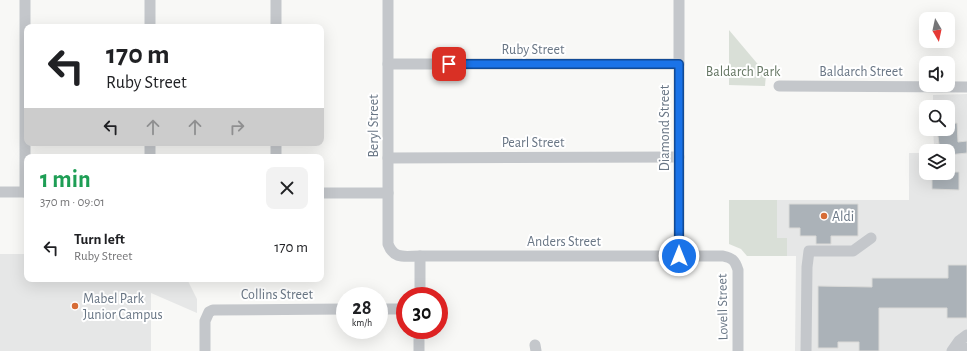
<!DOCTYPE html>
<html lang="en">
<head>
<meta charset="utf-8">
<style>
  :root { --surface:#fff; --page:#f2f2f2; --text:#202124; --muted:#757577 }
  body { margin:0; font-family:"Alegreya Sans",sans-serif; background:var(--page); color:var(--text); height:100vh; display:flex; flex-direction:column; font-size:15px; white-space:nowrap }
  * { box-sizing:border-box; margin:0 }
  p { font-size:13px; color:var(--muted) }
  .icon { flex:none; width:22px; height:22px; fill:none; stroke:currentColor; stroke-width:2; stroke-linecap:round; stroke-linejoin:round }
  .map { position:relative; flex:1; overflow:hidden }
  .details { position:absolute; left:24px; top:154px; width:300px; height:128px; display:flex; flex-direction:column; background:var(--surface); border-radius:8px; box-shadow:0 4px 16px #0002 }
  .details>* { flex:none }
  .top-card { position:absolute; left:24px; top:24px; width:300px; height:122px; border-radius:8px; box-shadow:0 4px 16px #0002; background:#fff; color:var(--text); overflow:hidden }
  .needle { width:26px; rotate:171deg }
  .controls { position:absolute; left:919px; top:12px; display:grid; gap:8px }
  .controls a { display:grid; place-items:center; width:36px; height:36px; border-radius:8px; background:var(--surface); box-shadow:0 4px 16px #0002; font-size:20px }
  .speed { position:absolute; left:336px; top:287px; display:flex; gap:8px; font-size:20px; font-weight:700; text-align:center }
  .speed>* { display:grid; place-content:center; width:52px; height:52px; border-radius:50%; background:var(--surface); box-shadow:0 4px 16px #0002; line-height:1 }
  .speed small { font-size:10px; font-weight:400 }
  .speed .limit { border:6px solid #d22; background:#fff; color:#111 }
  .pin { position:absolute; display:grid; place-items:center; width:34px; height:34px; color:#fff; margin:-17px; border-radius:8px; box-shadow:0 2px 6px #0006 }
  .me { position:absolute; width:44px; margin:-22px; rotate:0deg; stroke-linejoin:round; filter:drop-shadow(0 0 3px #0008) }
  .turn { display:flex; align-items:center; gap:14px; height:84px; padding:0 16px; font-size:18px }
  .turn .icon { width:52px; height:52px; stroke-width:2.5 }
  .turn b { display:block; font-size:28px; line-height:34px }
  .lanes { display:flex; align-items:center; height:38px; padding:0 16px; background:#0003; justify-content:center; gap:20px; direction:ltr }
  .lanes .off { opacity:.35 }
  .round { display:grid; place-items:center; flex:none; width:42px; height:42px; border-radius:8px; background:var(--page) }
  .head { display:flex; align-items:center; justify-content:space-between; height:68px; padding:0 16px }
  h1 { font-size:24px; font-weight:700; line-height:30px; color:#1e9e55 }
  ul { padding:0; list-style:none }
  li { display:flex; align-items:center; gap:12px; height:52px; padding:0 16px }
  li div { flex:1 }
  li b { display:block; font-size:15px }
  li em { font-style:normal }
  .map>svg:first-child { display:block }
  .built { fill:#e6e7e7 }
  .green { fill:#d9dfd7 }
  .building { fill:#abb2b8; stroke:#dadad8 }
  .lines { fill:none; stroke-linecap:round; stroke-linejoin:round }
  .minor { stroke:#c4c7cb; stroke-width:11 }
  .route-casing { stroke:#114b97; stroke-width:10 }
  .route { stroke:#1a73e8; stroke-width:7 }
  .poi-dot { fill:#d76c36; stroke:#fff; stroke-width:1.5 }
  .labels { text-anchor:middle; stroke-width:4; stroke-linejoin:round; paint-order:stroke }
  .street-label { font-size:14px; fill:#697685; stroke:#fff }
  .park-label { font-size:14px; fill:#667764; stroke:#fff }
  .poi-label { font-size:14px; fill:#697685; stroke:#fff; text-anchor:start }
</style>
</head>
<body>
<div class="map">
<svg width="967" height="351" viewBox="0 0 967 351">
  <rect width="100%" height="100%" fill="#f8f8f6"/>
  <g class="built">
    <path d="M967 94V351H795L796 256H787V238H777V200H909V153H926V173H948V151H928L934 145 933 129H948V107H933V95Z"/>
    <path d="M0 254H27V279H187L197 299V313L151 293V351H0Z"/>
  </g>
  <g class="green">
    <path d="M729 30 766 74 765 86 729 85Z"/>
    <path d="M729 200H777V238H787V256H747L741 249 729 244Z"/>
  </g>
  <g class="building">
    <path d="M957 123 958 142 967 141V153L948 155V151H937L936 144H939L937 129H948V124Z"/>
    <path d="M948 172H959V190L932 189V173H948Z"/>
    <path d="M789 204H858V236H831V244H816V236H800V228H789Z"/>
    <path d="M948 265H967V318H947V308H879V351H859V342H838V348H818V286L872 287V278H948Z"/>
  </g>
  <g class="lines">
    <g class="minor">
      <path d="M388 0V244C394 260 405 256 420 256H723C732 258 735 260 738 270V351"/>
      <path d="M150 27V0"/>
      <path d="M276 27V0"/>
      <path d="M388 64H679"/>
      <path d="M779 86 967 87"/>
      <path d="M150 157V143"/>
      <path d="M276 157V143"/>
      <path d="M388 158 679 157"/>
      <path d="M0 192H27"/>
      <path d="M25 192V0"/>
      <path d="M321 193H388"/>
      <path d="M679 256V0"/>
      <path d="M420 296V256"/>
      <path d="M379 309H405"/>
      <path d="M535 345 536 351"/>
      <path d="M205 351V321L209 312 213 310 345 309"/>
      <path d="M419 351V330"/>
      <path d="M806 351 807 267 809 251H853L871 238"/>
      <path d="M952 351 959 341 967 335"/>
      <path d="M964 351 967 348"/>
    </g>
  </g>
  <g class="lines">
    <defs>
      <path id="route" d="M449 64H679V256"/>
    </defs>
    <use href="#route" class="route-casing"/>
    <use href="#route" class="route"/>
  </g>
  <g class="poi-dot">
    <circle cx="824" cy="216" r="4"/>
    <circle cx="75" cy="306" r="4"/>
  </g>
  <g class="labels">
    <g class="street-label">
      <text x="533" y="54">Ruby Street</text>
      <text x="861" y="76">Baldarch Street</text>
      <text transform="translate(373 126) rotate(-90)" y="5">Beryl Street</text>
      <text transform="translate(664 128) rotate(-90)" y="5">Diamond Street</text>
      <text x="533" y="147">Pearl Street</text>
      <text x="564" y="246">Anders Street</text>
      <text x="277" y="299">Collins Street</text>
      <text transform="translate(722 307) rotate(-91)" y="5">Lovell Street</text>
    </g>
    <g class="park-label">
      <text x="743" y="76">Baldarch Park</text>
    </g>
    <g class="poi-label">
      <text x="832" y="221">Aldi</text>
      <text x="83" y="303">Mabel Park<tspan x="83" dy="16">Junior Campus</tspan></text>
    </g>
  </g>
</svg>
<div class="controls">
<a><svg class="needle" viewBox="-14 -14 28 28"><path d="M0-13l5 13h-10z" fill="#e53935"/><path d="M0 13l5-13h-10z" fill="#757577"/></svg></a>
<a><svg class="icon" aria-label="sound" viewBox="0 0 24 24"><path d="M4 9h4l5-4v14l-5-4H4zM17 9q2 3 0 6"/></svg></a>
<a><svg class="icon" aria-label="search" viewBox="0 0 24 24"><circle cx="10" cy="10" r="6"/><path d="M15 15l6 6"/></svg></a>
<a><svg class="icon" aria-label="layers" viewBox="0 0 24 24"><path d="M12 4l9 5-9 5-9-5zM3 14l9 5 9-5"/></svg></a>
</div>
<div class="speed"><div>28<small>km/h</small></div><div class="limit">30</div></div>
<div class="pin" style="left:449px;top:64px;background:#d93025"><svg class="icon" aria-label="arrive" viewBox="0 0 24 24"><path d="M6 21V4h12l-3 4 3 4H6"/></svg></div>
<svg class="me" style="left:679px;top:256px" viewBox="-20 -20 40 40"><circle r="17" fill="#1a73e8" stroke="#fff" stroke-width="3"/><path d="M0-11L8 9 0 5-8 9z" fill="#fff"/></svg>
<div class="top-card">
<div class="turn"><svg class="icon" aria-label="left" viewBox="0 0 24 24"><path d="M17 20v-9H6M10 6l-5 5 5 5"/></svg><div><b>170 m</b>Ruby Street</div></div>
<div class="lanes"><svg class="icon" aria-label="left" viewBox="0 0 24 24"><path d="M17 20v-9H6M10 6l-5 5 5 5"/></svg><svg class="icon off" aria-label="ahead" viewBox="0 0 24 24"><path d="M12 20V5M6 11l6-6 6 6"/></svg><svg class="icon off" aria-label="ahead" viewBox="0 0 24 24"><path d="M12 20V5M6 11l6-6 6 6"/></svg><svg class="icon off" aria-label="right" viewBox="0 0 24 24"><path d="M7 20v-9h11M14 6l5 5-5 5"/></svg></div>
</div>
<section class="details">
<div class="head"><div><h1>1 min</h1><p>370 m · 09:01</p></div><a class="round"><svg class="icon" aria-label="close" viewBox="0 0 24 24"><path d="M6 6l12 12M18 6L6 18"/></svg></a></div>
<ul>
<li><svg class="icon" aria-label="left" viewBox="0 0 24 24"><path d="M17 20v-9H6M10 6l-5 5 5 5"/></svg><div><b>Turn left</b><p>Ruby Street</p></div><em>170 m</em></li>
</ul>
</section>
</div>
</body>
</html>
